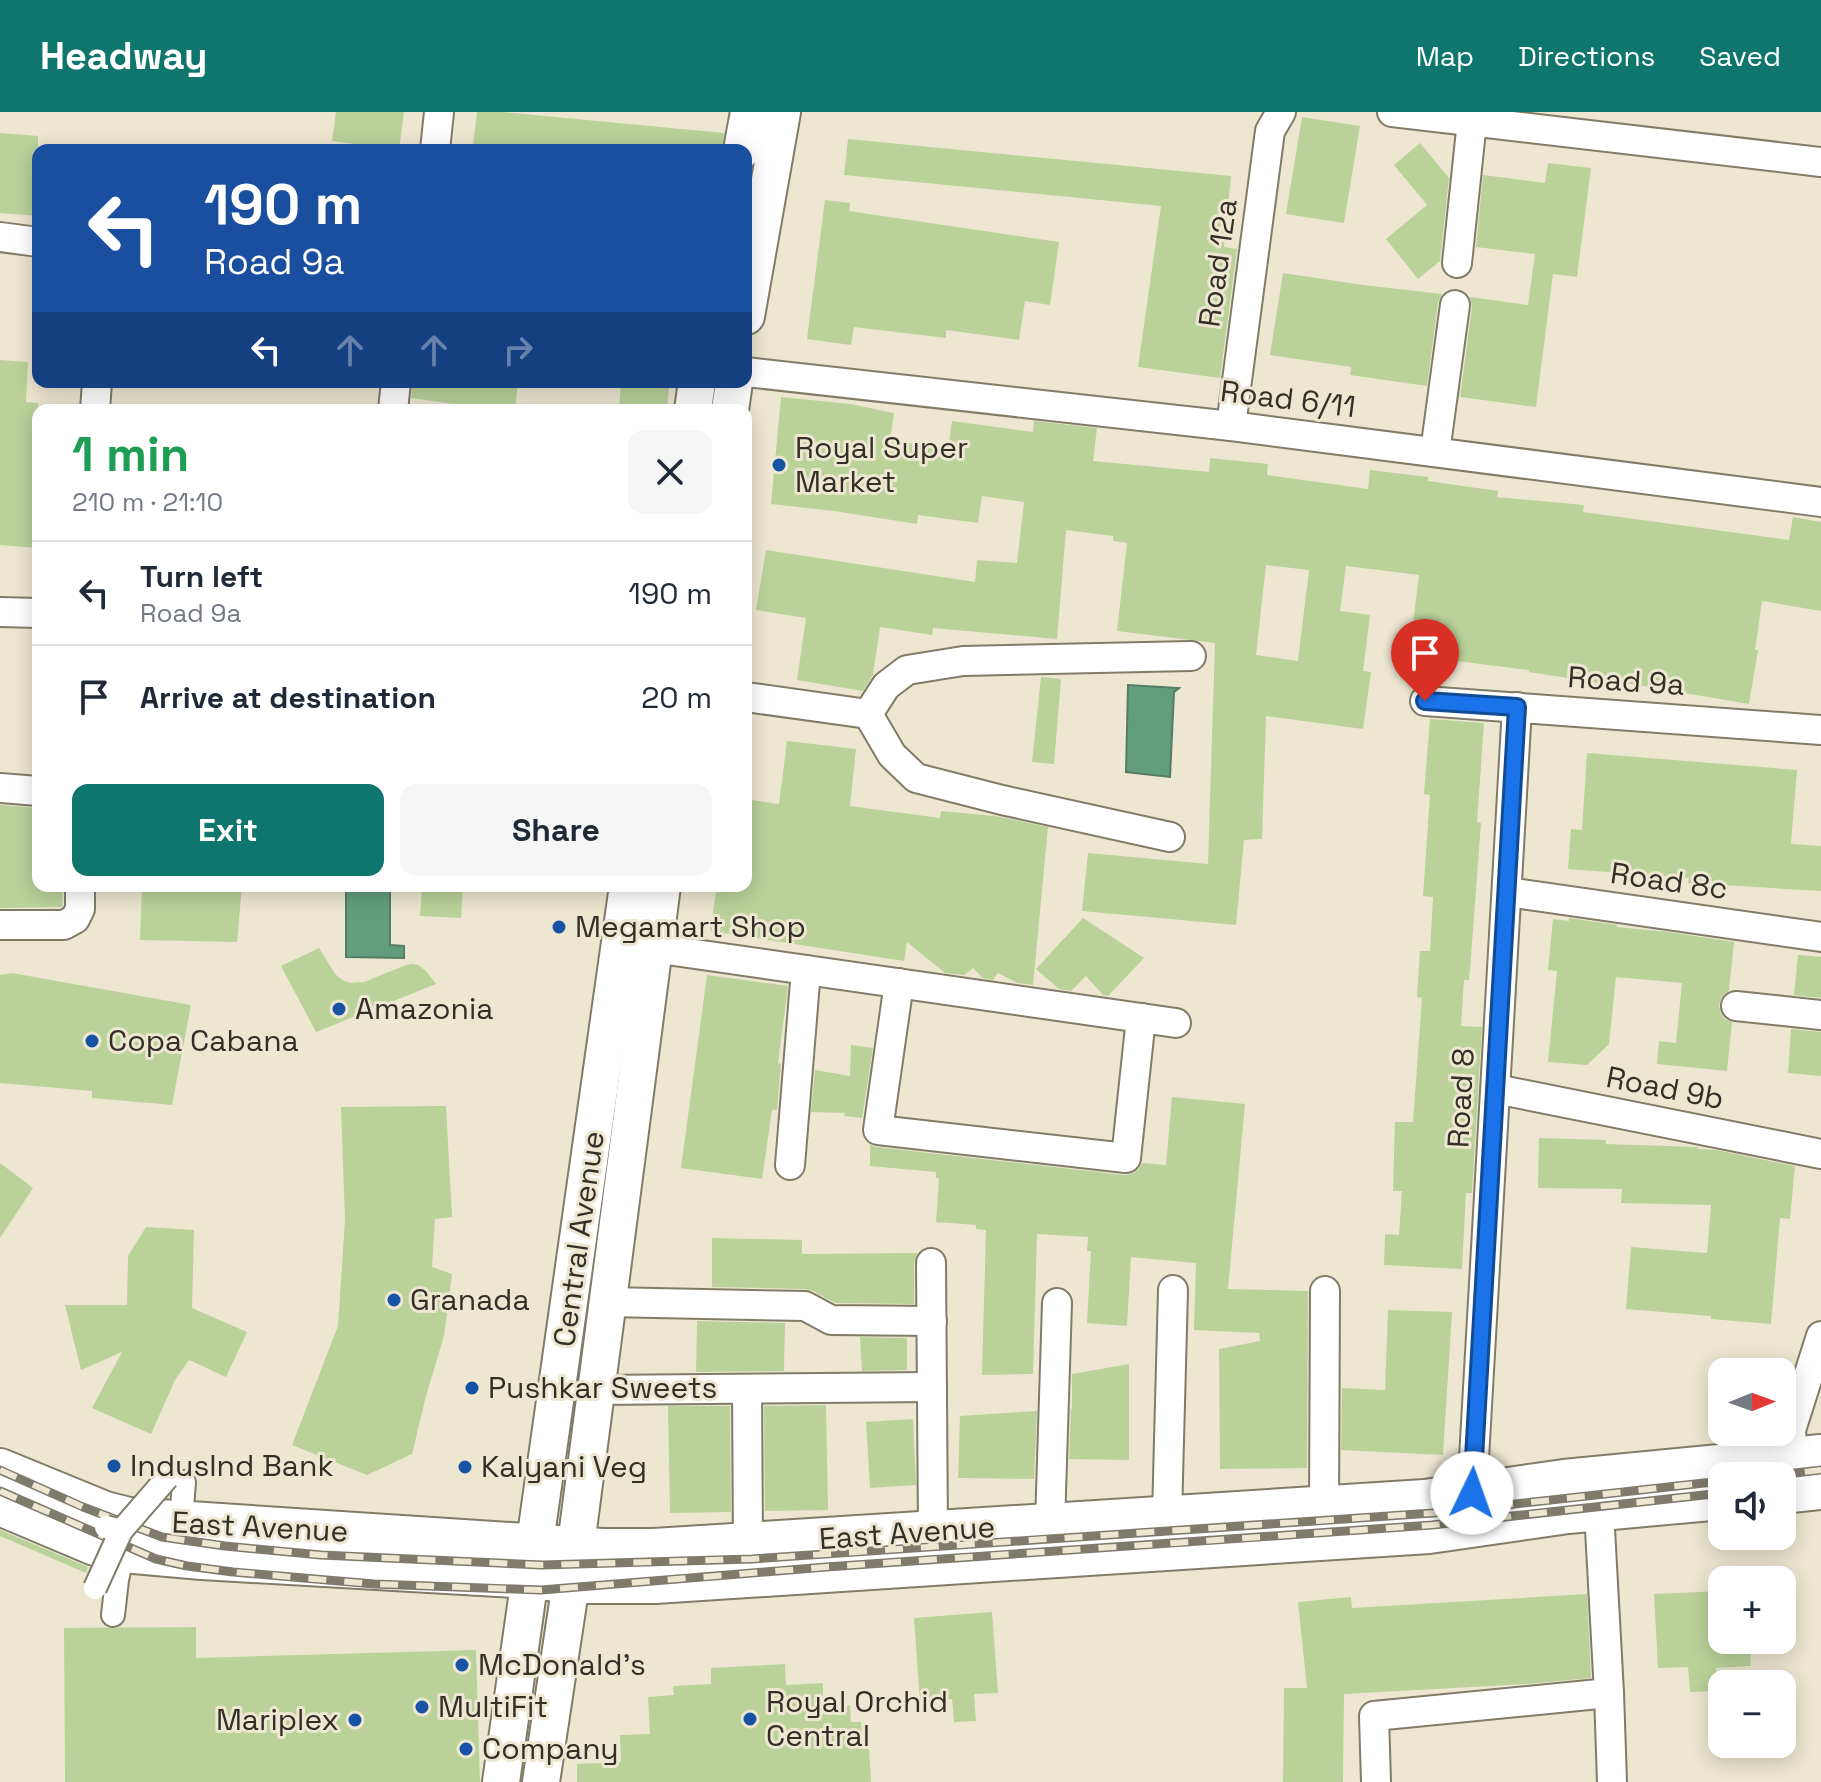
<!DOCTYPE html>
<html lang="en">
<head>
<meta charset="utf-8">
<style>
  :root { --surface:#fff; --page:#f6f6f7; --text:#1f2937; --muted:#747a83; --line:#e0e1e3; --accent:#0f766e }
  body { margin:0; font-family:"Space Grotesk",sans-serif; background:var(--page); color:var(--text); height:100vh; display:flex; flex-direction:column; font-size:30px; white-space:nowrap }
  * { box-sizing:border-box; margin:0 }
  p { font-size:26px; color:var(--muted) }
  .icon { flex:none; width:44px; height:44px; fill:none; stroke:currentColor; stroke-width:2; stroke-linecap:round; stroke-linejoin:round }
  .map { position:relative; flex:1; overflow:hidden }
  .details { position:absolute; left:32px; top:292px; width:720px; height:488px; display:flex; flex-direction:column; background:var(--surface); border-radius:16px; box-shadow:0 4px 20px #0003 }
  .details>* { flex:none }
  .guide { position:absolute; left:32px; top:32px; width:720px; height:244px; border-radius:16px; box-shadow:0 4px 20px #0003; background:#1a4fa0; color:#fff; overflow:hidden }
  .needle { width:52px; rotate:89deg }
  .fabs { position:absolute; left:1708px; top:1246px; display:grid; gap:16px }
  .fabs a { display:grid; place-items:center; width:88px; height:88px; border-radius:16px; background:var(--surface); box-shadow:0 4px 20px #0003; font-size:40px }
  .pin { position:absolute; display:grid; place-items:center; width:68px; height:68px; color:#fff; margin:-82px -34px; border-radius:50% 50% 50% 0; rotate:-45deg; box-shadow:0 0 8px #0007 }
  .pin .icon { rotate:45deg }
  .me { position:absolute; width:88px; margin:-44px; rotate:3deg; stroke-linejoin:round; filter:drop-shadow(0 0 6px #0008) }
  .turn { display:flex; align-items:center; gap:28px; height:168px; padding:0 40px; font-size:36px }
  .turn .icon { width:104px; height:104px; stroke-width:2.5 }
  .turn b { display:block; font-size:56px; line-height:68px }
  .lanes { display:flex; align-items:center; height:76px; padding:0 40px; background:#0003; justify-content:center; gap:40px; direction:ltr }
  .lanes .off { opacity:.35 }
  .round { display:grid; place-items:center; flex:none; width:84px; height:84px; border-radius:16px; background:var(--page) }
  .overview { display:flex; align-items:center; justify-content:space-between; height:136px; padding:0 40px }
  h1 { font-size:48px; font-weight:600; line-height:60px; color:#1e9e55 }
  .button { display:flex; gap:16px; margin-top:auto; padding:16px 40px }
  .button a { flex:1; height:92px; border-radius:16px; background:var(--accent); color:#fff; font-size:32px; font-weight:600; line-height:92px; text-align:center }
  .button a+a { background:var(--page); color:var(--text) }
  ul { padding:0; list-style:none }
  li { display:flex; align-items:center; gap:24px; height:104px; padding:0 40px; border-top:2px solid var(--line) }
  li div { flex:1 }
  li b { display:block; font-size:30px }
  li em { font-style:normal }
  header { display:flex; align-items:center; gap:48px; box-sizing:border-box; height:112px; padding:0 40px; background:var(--accent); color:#fff }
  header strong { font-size:38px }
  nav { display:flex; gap:44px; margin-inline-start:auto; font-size:28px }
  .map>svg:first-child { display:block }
  .water { fill:#629e7e; stroke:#547d64; stroke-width:2 }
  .building { fill:#bad29a; fill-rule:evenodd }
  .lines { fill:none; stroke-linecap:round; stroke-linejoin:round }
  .pedestrian-casing { stroke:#817c68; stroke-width:26 }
  .minor-casing { stroke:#817c68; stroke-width:32 }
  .tertiary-casing { stroke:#817c68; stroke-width:40 }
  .secondary-casing { stroke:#817c68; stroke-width:44 }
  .pedestrian { stroke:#fff; stroke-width:22 }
  .minor { stroke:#fff; stroke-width:28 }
  .tertiary { stroke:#fff; stroke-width:36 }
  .secondary { stroke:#fff; stroke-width:40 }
  .rail-casing { stroke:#7e7a6c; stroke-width:9 }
  .rail { stroke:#ede7d1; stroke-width:6; stroke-dasharray:18; stroke-linecap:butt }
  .pedestrian-bridge-casing { stroke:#817c68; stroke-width:26; stroke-linecap:butt }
  .pedestrian-bridge { stroke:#fff; stroke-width:22 }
  .route-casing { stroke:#114b97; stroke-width:20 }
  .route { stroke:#1a73e8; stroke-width:14 }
  .poi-dot { fill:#1852a4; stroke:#ede7d1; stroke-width:3 }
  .labels { text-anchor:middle; stroke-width:6; stroke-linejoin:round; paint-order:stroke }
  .street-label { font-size:30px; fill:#322f27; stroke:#ede7d1 }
  .poi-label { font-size:30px; fill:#322f27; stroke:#ede7d1; text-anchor:start }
</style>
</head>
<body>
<header>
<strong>Headway</strong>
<nav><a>Map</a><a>Directions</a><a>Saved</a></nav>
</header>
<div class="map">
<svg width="1821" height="1670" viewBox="0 0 1821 1670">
  <rect width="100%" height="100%" fill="#ede7d1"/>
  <g class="water">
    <path d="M1128 573 1179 576 1174 580 1170 665 1126 660Z"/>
    <path d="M346 776H390V833L404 834V846L346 845Z"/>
  </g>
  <g class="building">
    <path d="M336 0H404L399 38 332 29Z"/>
    <path d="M477 0H502L724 21 722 38H521L473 34Z"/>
    <path d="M1302 5 1360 14 1344 111 1286 102Z"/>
    <path d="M0 21 38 24V104L0 101Z"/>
    <path d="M848 27 1231 64 1224 135 1237 137 1220 266 1138 255 1161 94 844 63Z"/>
    <path d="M1420 31 1449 66 1440 149 1418 167 1386 127 1427 93 1394 53Z"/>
    <path d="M1548 51 1591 56 1577 165 1553 162 1536 295 1460 285 1472 195 1470 185 1528 193 1535 142 1476 135 1483 63 1545 71Z"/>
    <path d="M825 88 850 91 849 99 1059 130 1050 193 1025 189 1019 228 946 218V226L854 215 851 233 807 227Z"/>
    <path d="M1283 161 1363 173 1442 182 1438 191 1427 274 1350 263 1351 255 1270 243Z"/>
    <path d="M0 248 28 250 26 290 38 291V436L0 433Z"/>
    <path d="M413 270H518L515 298H499L411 286Z"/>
    <path d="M621 270H647L646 274 669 276 667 298H619Z"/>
    <path d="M781 285 850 292 894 301 890 328 948 337 952 309 1033 320 1034 309 1097 316 1093 349 1209 360 1210 346 1268 352 1267 363 1368 377 1370 358 1428 365V369L1498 379 1497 385 1584 393 1583 400 1789 428 1793 405 1821 410V499L1762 489 1755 538H1758L1749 592 1625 571V575L1529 560V558L1409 543 1419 463 1346 454 1340 499 1370 503 1363 559 1371 560 1363 617 1266 604 1262 727 1244 728 1236 813 1082 799 1088 741 1208 752 1215 531 1117 519 1127 431 1113 429V424L1066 418 1057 527 933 516 932 523 880 515 873 563 863 579 797 568 806 506 756 498 766 438 975 470 977 448 1017 451 1024 390 982 384 978 411 918 403 917 412 834 399 771 392ZM1266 453 1309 458 1298 549 1256 543Z"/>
    <path d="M1041 565 1061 567 1054 652 1032 650Z"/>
    <path d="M1430 607 1484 611 1477 710 1481 711 1471 845 1469 868H1464L1461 914 1482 915 1472 1081H1466L1462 1157 1384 1153 1385 1122 1399 1123 1402 1079H1393L1395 1010H1413L1422 886 1417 885 1420 839H1430L1433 785 1423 784 1430 683 1424 682Z"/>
    <path d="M787 629 856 637 850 694 940 706 941 699 995 704 1048 715 1033 873 1017 871 998 861 993 868 983 866 973 856 964 863 945 861 907 830 904 849 710 819 717 774H746V687L779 692Z"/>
    <path d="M1587 641 1797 658 1791 732 1821 734V779L1688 771 1689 766 1568 757 1571 717 1582 718Z"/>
    <path d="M0 693 38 696V774H63L62 795 0 796Z"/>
    <path d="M142 774H242L237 830 140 828Z"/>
    <path d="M422 774H463L461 806 420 804Z"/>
    <path d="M1083 806 1144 846 1108 884 1103 883 1086 864 1071 879 1059 877 1036 857Z"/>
    <path d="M1569 806 1617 813V815L1668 820 1734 830 1729 878 1722 885 1719 893 1721 902 1725 907 1732 910 1727 959 1657 952 1659 929 1676 931 1682 871 1616 865 1609 932 1587 953 1548 950 1557 859 1548 858 1553 807 1569 809Z"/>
    <path d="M319 836 335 862 342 868 351 871 364 870 406 853 412 852 418 853 426 859 436 872 316 920 281 854Z"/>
    <path d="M1798 843 1821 845V886L1794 883Z"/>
    <path d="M12 861 191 893 172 993 92 986V979L0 971V863Z"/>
    <path d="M707 863 788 874 778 951 781 952 777 998H772L762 1067 681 1056Z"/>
    <path d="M1791 917 1821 920V964L1788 961Z"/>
    <path d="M851 933 873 936 862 1006 844 1004 845 1001 811 1000 815 958 850 964Z"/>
    <path d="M1172 985 1245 992 1228 1177 1308 1179 1307 1356 1220 1357 1219 1237 1260 1229 1259 1221 1194 1218 1196 1151 1131 1145 1127 1214 1087 1211 1091 1139H1087L1088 1125 1037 1122 1033 1262 982 1263 986 1118 976 1117V1113L936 1110 939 1066H936V1060L870 1054V1033L876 1035 1124 1063 1132 1062 1139 1057 1142 1051 1166 1053Z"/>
    <path d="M446 994 452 1105 435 1107 432 1155 452 1162 444 1224 426 1284 412 1342 367 1363 292 1333 338 1214 345 1108 341 995Z"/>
    <path d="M1539 1026 1606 1028V1032L1698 1035V1037L1716 1038 1795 1054 1790 1107 1780 1106 1771 1212 1711 1207V1204L1626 1197 1631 1135 1707 1141 1711 1093 1621 1091 1622 1077 1538 1076Z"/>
    <path d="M0 1051 33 1076 0 1126Z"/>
    <path d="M146 1115 194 1118 192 1196 247 1220 226 1265 189 1248 175 1268 151 1322 92 1296 122 1240 81 1258 65 1193H127L128 1144Z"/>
    <path d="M712 1126 802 1128V1142L917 1141 914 1151V1192L835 1191 813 1179 805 1177 712 1175Z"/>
    <path d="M1388 1198 1452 1200 1443 1343 1341 1338 1342 1276 1385 1278Z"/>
    <path d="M697 1209 785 1211 784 1259 696 1260Z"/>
    <path d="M860 1225 907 1226V1258L862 1259Z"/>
    <path d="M1129 1252V1348L1069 1347 1071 1297H1072V1262Z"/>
    <path d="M826 1293 828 1398 765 1399 764 1294Z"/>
    <path d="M668 1294H730L731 1400 670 1401Z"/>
    <path d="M1037 1299 1034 1367 958 1366 960 1304Z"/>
    <path d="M913 1307 916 1373 870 1376 866 1310Z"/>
    <path d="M0 1418 88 1455 86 1461 0 1424Z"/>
    <path d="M1722 1479V1528H1750L1751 1554 1716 1556 1717 1579 1690 1580 1688 1555 1658 1556 1654 1482Z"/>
    <path d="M1587 1482 1591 1566 1526 1572 1344 1582 1343 1670H1283L1284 1576H1307L1298 1490 1351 1485 1352 1496Z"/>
    <path d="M992 1500 998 1581 974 1582 976 1609 954 1610 952 1587 920 1590 914 1506Z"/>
    <path d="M196 1515V1546L476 1538 480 1670H65L64 1516Z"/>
    <path d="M785 1552 786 1573 823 1571V1595L850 1593 851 1610H861L862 1637 869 1636 871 1670H577V1652L621 1650 620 1623 650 1622 648 1585 674 1583 673 1574 711 1572V1556Z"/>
  </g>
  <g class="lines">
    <defs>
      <g id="pedestrian">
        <path d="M181 1410 184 1370"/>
        <path d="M113 1503 117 1468 123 1440"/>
      </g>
      <g id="minor">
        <path d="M1392 0 1821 50"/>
        <path d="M435 38 439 0"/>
        <path d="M0 125 38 130"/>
        <path d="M1457 151 1472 9"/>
        <path d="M746 260 1231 314 1821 390"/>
        <path d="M95 298 97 270"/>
        <path d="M393 298 396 270"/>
        <path d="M1231 314 1270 19 1281 0"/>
        <path d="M1435 340 1455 193"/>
        <path d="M0 500 38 501"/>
        <path d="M746 585 868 602"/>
        <path d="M1425 589 1821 618"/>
        <path d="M868 602 886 574 907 558 963 549 1191 544"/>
        <path d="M868 602 892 643 916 666 1002 688 1170 725"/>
        <path d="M0 676 38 679"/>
        <path d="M1507 780 1821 825"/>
        <path d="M0 813H64L75 807 80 797V774"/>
        <path d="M653 836 1176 911"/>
        <path d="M899 871 878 1018 1126 1046 1141 906"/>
        <path d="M1736 894 1821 903"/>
        <path d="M1496 977 1821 1042"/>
        <path d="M790 1053 806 858"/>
        <path d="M931 1151 933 1420"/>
        <path d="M607 1190 805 1194 831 1208 932 1209"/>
        <path d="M747 1277 748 1431"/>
        <path d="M595 1278 932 1275"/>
        <path d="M1794 1363 1791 1318 1821 1224"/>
        <path d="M1472 1381 1517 595"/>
        <path d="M1324 1394 1325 1179"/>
        <path d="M1599 1399 1609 1581 1612 1670"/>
        <path d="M1167 1404 1173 1178"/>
        <path d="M1050 1412 1057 1191"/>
        <path d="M1376 1670 1374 1604 1609 1581"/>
      </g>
      <g id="tertiary">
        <path d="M742 38 749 0"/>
        <path d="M746 204 782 0"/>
        <path d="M693 298 697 270"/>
        <path d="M730 298 734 270"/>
        <path d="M501 1670 628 774"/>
        <path d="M541 1670 571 1471 662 774"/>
      </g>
      <g id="secondary">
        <path d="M0 1357 105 1400 129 1406 602 1437H654L1425 1388 1564 1368 1821 1343"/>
        <path d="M1782 1381 1821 1377"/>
        <path d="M0 1393 95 1433 123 1440 202 1447 531 1466 571 1471H655L1429 1421 1568 1401 1722 1387"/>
      </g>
    </defs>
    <use href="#pedestrian" class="pedestrian-casing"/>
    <use href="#minor" class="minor-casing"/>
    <use href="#tertiary" class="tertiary-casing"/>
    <use href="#secondary" class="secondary-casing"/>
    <use href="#pedestrian" class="pedestrian"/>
    <use href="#minor" class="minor"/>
    <use href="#tertiary" class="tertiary"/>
    <use href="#secondary" class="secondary"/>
    <defs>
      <g id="rail">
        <path d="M0 1358 83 1395 162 1425 225 1434 321 1443 542 1453 752 1447 1433 1401 1722 1369"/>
        <path d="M1769 1364 1821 1358"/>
        <path d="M0 1379 156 1447 187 1454 233 1460 374 1472 541 1478 826 1455 1432 1413 1722 1381"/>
      </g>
    </defs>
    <use href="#rail" class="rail-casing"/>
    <use href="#rail" class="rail"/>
    <defs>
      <g id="pedestrian-bridge">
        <path d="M106 1415 121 1419 167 1366"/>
        <path d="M95 1476 121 1419"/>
      </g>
    </defs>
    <use href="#pedestrian-bridge" class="pedestrian-bridge-casing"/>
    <use href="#pedestrian-bridge" class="pedestrian-bridge"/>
  </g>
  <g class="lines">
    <defs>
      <path id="route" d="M1425 589 1517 595 1472 1381"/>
    </defs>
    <use href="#route" class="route-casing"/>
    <use href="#route" class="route"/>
  </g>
  <g class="poi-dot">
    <circle cx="779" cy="353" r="8"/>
    <circle cx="559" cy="815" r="8"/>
    <circle cx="339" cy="897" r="8"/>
    <circle cx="92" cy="929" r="8"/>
    <circle cx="394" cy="1188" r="8"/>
    <circle cx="472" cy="1276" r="8"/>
    <circle cx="114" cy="1354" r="8"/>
    <circle cx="465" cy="1355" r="8"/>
    <circle cx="462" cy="1553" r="8"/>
    <circle cx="422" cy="1595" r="8"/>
    <circle cx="750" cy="1607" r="8"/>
    <circle cx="355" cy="1608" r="8"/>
    <circle cx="466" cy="1637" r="8"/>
  </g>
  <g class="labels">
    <g class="street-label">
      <text transform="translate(1218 151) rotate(-82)" y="10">Road 12a</text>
      <text transform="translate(1288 287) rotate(7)" y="10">Road 6/11</text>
      <text transform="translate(1626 569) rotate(4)" y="10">Road 9a</text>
      <text transform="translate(1669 769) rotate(8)" y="10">Road 8c</text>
      <text transform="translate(1665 976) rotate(11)" y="10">Road 9b</text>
      <text transform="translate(1461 986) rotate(-87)" y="10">Road 8</text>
      <text transform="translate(579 1127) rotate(-82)" y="10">Central Avenue</text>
      <text transform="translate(260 1415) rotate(3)" y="10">East Avenue</text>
      <text transform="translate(907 1421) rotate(-4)" y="10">East Avenue</text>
    </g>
    <g class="poi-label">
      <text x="795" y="346">Royal Super<tspan x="795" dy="34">Market</tspan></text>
      <text x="575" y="825">Megamart Shop</text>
      <text x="355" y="907">Amazonia</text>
      <text x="108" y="939">Copa Cabana</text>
      <text x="410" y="1198">Granada</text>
      <text x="488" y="1286">Pushkar Sweets</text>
      <text x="130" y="1364">IndusInd Bank</text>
      <text x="481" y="1365">Kalyani Veg</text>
      <text x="478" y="1563">McDonald's</text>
      <text x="766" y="1600">Royal Orchid<tspan x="766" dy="34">Central</tspan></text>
      <text x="438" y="1605">MultiFit</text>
      <text x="339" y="1618" text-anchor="end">Mariplex</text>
      <text x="482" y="1647">Company</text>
    </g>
  </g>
</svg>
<div class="fabs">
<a><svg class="needle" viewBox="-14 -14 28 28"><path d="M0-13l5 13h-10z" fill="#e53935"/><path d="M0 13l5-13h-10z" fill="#747a83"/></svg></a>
<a><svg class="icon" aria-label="sound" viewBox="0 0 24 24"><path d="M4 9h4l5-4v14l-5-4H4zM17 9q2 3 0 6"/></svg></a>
<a>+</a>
<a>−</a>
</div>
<div class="pin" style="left:1425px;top:589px;background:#d93025"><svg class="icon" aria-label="arrive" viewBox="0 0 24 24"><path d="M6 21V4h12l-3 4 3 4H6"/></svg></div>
<svg class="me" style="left:1472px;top:1381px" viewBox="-20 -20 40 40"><circle r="19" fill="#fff"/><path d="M0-13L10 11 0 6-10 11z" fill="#1a73e8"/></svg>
<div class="guide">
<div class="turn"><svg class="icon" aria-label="left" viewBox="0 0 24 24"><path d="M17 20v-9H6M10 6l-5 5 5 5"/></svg><div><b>190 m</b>Road 9a</div></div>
<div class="lanes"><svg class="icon" aria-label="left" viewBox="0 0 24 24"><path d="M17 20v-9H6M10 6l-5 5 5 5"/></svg><svg class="icon off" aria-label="ahead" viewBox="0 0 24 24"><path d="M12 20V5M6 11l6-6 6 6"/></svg><svg class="icon off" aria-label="ahead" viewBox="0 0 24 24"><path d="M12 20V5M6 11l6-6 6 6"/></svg><svg class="icon off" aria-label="right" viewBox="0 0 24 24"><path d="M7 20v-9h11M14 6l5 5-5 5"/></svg></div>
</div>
<section class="details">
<div class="overview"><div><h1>1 min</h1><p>210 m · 21:10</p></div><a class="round"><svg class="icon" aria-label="close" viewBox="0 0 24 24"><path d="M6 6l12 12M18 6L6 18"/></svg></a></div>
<ul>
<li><svg class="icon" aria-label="left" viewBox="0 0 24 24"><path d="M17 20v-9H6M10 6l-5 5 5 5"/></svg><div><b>Turn left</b><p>Road 9a</p></div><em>190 m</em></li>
<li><svg class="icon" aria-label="arrive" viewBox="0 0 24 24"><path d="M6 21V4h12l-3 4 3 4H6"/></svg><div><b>Arrive at destination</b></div><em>20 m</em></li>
</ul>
<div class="button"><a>Exit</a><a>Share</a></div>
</section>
</div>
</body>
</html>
